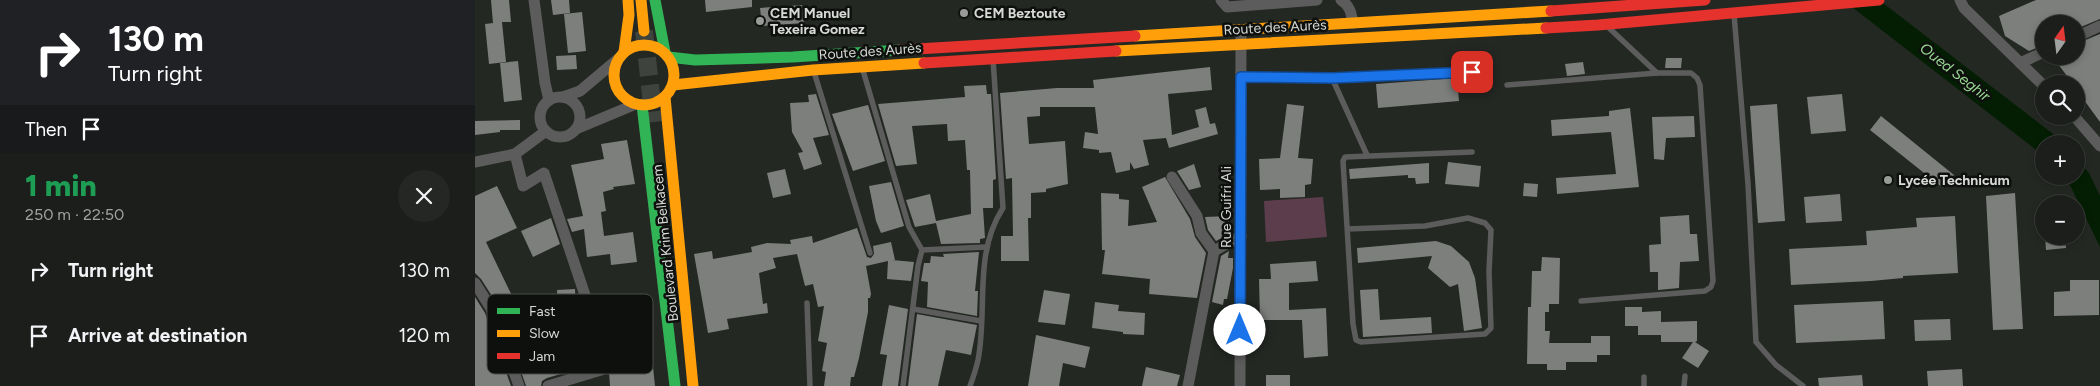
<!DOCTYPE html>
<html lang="en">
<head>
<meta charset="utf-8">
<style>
  :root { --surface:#1b1e1a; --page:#242723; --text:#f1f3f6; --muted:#a0a2a2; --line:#393c39 }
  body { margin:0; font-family:Figtree,sans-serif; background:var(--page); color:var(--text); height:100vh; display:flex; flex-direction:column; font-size:19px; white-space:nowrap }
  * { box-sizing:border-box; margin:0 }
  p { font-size:16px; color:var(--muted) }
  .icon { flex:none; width:28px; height:28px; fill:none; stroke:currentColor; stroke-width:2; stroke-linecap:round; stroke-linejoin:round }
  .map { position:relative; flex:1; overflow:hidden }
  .details { display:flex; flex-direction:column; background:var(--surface); width:475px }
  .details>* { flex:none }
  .hud { background:#202124; color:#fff; overflow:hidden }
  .needle { width:32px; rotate:14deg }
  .controls { position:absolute; left:1560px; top:15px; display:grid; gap:10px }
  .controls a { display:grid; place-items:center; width:50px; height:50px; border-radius:50%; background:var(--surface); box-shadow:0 2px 8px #0003,0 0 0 1px var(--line); font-size:25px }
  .pin { position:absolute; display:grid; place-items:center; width:42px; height:42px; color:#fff; margin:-21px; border-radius:10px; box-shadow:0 2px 8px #0006 }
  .me { position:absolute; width:55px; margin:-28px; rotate:0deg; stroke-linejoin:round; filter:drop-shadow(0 0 4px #0008) }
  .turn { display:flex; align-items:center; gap:18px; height:105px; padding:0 25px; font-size:22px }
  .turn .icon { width:65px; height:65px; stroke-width:2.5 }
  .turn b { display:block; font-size:35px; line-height:42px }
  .then { display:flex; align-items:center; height:48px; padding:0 25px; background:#0003; gap:10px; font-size:19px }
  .round { display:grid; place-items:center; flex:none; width:52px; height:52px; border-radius:26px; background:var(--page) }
  .headline { display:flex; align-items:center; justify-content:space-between; height:85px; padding:0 25px }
  h1 { font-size:30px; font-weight:800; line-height:38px; color:#1e9e55 }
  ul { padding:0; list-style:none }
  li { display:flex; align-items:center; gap:15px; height:65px; padding:0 25px }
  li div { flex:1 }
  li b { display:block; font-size:19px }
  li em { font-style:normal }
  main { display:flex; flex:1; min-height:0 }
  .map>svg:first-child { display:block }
  .green { fill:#5c3d4b }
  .water { fill:#031e03 }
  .building { fill:#7c7f7c }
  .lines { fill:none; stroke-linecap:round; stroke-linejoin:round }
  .primary-tunnel { stroke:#3f433e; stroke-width:18; stroke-dasharray:18 9; stroke-linecap:butt }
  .lane { stroke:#5d5c5c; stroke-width:5.5 }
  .street { stroke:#5d5c5c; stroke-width:11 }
  .fast { stroke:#30b455; stroke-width:11 }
  .slow { stroke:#ff9f0a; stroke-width:11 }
  .jam { stroke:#e5322d; stroke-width:11 }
  .route-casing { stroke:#114b97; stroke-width:12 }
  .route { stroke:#1a73e8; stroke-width:9 }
  .poi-dot { fill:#989b97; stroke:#0e100e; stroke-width:2 }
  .labels { text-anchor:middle; stroke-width:5; stroke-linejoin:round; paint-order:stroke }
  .poi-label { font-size:14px; font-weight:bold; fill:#d6d9d5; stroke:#0e100e; text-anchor:start }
  .street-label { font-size:14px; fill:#d6d9d5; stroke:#0e100e }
  .water-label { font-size:15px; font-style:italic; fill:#98d791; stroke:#0e100e }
  .key { fill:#0e100e; stroke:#4a4c4a; stroke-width:1 }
  .key-label { font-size:14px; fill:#d6d9d5 }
</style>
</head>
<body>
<main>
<section class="details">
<div class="hud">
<div class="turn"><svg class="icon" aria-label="right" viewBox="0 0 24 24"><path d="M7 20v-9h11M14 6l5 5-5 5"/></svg><div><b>130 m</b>Turn right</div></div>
<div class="then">Then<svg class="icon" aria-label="arrive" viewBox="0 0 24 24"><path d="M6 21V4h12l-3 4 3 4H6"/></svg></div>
</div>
<div class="headline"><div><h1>1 min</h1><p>250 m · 22:50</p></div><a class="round"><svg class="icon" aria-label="close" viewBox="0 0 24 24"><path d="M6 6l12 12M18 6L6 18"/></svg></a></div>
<ul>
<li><svg class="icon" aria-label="right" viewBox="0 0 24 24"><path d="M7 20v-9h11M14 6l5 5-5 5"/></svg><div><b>Turn right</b></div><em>130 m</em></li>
<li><svg class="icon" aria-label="arrive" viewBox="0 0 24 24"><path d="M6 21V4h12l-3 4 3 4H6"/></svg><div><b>Arrive at destination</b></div><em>120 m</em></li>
</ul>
</section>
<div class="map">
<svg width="1625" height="386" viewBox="0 0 1625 386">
  <rect width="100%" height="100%" fill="#242823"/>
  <path class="green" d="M848 197 852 237 791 242 789 201Z"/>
  <g class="water">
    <path d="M1368 0H1404L1582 137 1588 144H1569V156Z"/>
    <path d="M1601 159 1614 173 1625 196V247L1595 185 1587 176H1601Z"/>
  </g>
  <g class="building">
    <path d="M16 0H34L36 22H27L31 62 14 64 10 24 18 23Z"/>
    <path d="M76 0H94L95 13 78 15Z"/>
    <path d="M230 0H277V7L231 12Z"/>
    <path d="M1561 0H1625V19L1601 29V24H1569V45L1554 51 1530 36 1524 16Z"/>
    <path d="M327 5 329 23 287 26 285 8Z"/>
    <path d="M107 12 111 51 93 53 89 14Z"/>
    <path d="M1625 34V122L1601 89V84H1598L1577 56H1601V44Z"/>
    <path d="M101 55 102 69 82 70 81 56Z"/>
    <path d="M1191 58H1207L1206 68H1190Z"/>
    <path d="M43 61 47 100 29 102 25 63Z"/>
    <path d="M1108 62 1110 74 1092 76 1090 64Z"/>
    <path d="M735 67 737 90 693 94 697 135 724 127 720 110 731 107 735 124 740 123 743 134 694 148 691 138 668 140 674 165 659 169 655 162V170L641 173 636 152 624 153V150L608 148 610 132 623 134 620 107H565V116L552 117 554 144 590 141 593 184 571 189V192L556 193V218H553L554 261H526V236H538L537 178 531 179 525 93 582 88H619L618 80Z"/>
    <path d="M982 78 984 101 903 108 901 84Z"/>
    <path d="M511 85 512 94H516L521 179 518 180V208H508L510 238 505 239V243L466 244 461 223 440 227 431 200 455 194 461 221 496 214 495 170H492L490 140 473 141 472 124 437 126 442 164 421 166 403 104 490 97 489 86Z"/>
    <path d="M341 94 354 135 338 138 347 164 329 170 323 153 328 152 317 132 315 103 334 102 333 95Z"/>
    <path d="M1367 94 1371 131 1336 134 1332 97Z"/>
    <path d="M812 104 829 106 823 158 838 159 836 184 830 185V197L805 198V189L785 190 784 159 805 158Z"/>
    <path d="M1302 104 1310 221 1283 223 1275 106Z"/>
    <path d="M393 105 410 161 378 171 357 114Z"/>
    <path d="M1155 108 1164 187 1082 194 1081 178 1141 174 1136 132 1077 136 1076 120 1134 116V111Z"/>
    <path d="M1219 116 1220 137 1191 138 1189 160 1179 159 1177 117Z"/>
    <path d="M1406 116 1479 175 1468 188 1395 130Z"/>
    <path d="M45 120V130H25V132L0 135V121Z"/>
    <path d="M152 140 160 184 138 187 139 189 128 192 131 211 126 212 129 236 158 232 162 262 136 265 135 254 112 257 109 229 97 232 92 219 108 216 96 165 129 159 126 144Z"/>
    <path d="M973 162 1006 166 1004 187 970 184Z"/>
    <path d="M954 163V183L941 184 940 178H933V175L875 179 874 169Z"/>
    <path d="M719 164 726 187 714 190 702 171Z"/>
    <path d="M310 169 316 194 298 198 292 173Z"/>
    <path d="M690 177 715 219 720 237 731 253 722 298 674 294 675 279 627 274 630 250H627L626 193 644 194V199L654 200 653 226 682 222 667 187Z"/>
    <path d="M416 182 429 226 406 233 401 221 394 186Z"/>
    <path d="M1049 183 1063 184 1062 197 1048 196Z"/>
    <path d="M22 186 42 228 11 242 40 302 42 301 51 336 65 333 68 348 132 334 138 364 132 365 124 363 72 378 67 381 66 386H51L24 307 6 279 0 273V196Z"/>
    <path d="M1540 193 1548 329 1518 330 1511 196Z"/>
    <path d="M1365 194 1367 221 1331 223 1329 197Z"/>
    <path d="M1214 215 1215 234H1222L1224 261 1205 262 1204 288 1183 290V272H1175L1174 245 1186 244 1185 217Z"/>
    <path d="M754 216V234L741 241 733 230 730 217Z"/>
    <path d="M1480 216 1483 273 1428 276V278L1396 281 1316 285 1314 249 1392 245 1391 231 1442 227 1441 218Z"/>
    <path d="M76 218 85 244 58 257 46 231Z"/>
    <path d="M382 228 392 257 396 258 399 254 398 246 416 242 420 260H417L439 262 436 281 412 279 413 261 391 266 396 294 395 298H393V312L384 358 379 377H376L375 386H349L351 372 347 371 352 343 343 341 349 306 343 307 338 284 330 286 322 254 298 258 301 268 284 273 288 304 292 303 293 313 252 319 254 329 233 333 219 254 237 251 238 259 277 252 276 247 292 243 316 244 315 240 337 236 338 243Z"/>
    <path d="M1570 236H1590L1591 248 1571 250Z"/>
    <path d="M961 241 976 246 994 262 1000 278 1007 328 989 331 983 284 975 287 953 268 957 256 883 263 882 248Z"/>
    <path d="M754 251 753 258H758V268L752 299H749L748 305 737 302 746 256Z"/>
    <path d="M504 252 500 291H503L502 316 452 307 453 282 446 281 449 263H455L456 256 469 257 468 254Z"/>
    <path d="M1067 257 1085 258 1084 304H1074V312H1070V331H1075L1074 343H1116V336H1135V355H1122V362H1091V370H1072V364H1052L1053 307H1056L1057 271H1066Z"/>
    <path d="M841 261 843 281 814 283V310L851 308 853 356 829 358 827 320H785L784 279H796L795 264Z"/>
    <path d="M1595 280H1624V315L1579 316V292L1595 291Z"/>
    <path d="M100 289 101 312 83 313 82 290Z"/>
    <path d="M903 289 905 320 956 317 957 333 888 337 885 290Z"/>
    <path d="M569 290 595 294 590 325 563 322Z"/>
    <path d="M0 297 10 313 36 386H0Z"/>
    <path d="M1408 301 1410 339 1321 343 1319 305Z"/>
    <path d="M620 302 644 305 643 311 670 313 669 335 648 334V332L617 328Z"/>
    <path d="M414 305 433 309 423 386H407L412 355 405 354Z"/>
    <path d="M1150 307H1167V312L1186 311V322L1222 321V341L1220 342 1234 351 1223 368 1207 358 1218 342H1186V335H1163V326H1150Z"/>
    <path d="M442 314 502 325 496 355 471 350 463 386H433Z"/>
    <path d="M1475 319 1476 340 1440 341 1439 320Z"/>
    <path d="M561 335 615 347 610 368 588 363 584 386H553Z"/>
    <path d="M178 367 180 386H135L134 371Z"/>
    <path d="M671 367 705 375 702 386H667Z"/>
    <path d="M1487 369 1488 386H1453L1452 371Z"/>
    <rect x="791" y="375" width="24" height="11"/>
    <path d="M1387 375 1388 386H1344L1343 378Z"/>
  </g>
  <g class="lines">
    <path class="primary-tunnel" d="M169 31 179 122"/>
    <g class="lane">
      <path d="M1259 14 1273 184 1281 342 1301 365 1328 386"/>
      <path d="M1133 27 1182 73"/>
      <path d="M387 67 434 227 447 250 443 266 428 386"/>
      <path d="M339 72 395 253"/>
      <path d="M766 77 857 78 997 72"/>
      <path d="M857 78 892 155"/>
      <path d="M1032 85 1182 73H1216L1222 78 1225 85 1238 281 1236 287 1230 291 1106 301"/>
      <path d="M873 229 950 226 993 218 1010 223 1016 230 1014 272 1016 328 1010 334 886 342 881 340 878 324 868 161 870 157 997 152"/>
      <path d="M447 250 511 247"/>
      <path d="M332 303 335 386"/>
      <path d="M438 309 506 321"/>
      <path d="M495 386C498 378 501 369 503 360 513 309 498 254 528 208L518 59"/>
      <path d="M1169 386V377"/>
      <path d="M1209 386 1210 376"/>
    </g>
    <g class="street">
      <path d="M59 0 70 83 74 100"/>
      <path d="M746 0 752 7 842 0"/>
      <path d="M866 0C875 6 876 12 878 23"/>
      <path d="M1485 0 1489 8 1569 86"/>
      <path d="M1601 37 1625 26"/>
      <path d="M1545 63 1569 52"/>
      <path d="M88 97 105 91 143 59"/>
      <circle cx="85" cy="117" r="20"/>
      <path d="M1599 116 1625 146"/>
      <path d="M101 129 161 104"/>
      <path d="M40 154 48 186 69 173 114 307"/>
      <path d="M0 162 40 154 71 131"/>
      <path d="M697 177 722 216 726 233 739 251"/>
      <path d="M0 283 17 310 44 386"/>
      <path d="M73 386 126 370"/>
      <path d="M713 386 739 251 766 236"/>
      <path d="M765 386 766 35"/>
    </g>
    <g class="fast">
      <path d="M180 0 190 52"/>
      <path d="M194 57 220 60 318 57 425 50"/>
      <path d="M167 105 200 386"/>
    </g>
    <g class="slow">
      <path d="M166 0 169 31"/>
      <path d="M660 36 1076 11"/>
      <circle cx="169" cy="75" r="30"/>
      <path d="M641 51 1071 28"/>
      <path d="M149 52 154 15 153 0"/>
      <path d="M198 85 338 70 449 63"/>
      <path d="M190 97 218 386"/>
    </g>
    <g class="jam">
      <path d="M1076 11 1230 0"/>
      <path d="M1071 28 1123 25 1404 0"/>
      <path d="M425 50 660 36"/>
      <path d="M449 63 641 51"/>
    </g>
  </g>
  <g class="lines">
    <defs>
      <path id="route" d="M765 330 766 77 857 78 997 72"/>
    </defs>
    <use href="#route" class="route-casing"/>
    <use href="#route" class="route"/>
  </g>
  <g class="poi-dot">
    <circle cx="489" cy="13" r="5"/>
    <circle cx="285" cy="21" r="5"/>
    <circle cx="1413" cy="180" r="5"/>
  </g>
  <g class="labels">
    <g class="poi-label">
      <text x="295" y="18">CEM Manuel<tspan x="295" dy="16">Texeira Gomez</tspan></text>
      <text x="499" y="18">CEM Beztoute</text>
      <text x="1423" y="185">Lycée Technicum</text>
    </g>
    <g class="street-label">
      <text transform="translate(800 27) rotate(-3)" y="5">Route des Aurès</text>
      <text transform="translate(395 51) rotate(-4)" y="5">Route des Aurès</text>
      <text transform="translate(751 207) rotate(-90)" y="5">Rue Guifri Ali</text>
      <text transform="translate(190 243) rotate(-96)" y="5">Boulevard Krim Belkacem</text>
    </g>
    <g class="water-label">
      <text transform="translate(1480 72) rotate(38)" y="5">Oued Seghir</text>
    </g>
  </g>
  <rect x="12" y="294" width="166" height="80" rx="8" class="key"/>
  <rect x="22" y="308" width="23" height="6" fill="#30b455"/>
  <rect x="22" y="330" width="23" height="7" fill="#ff9f0a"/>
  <rect x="22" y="353" width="23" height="6" fill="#e5322d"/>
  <g class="key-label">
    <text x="54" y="316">Fast</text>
    <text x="54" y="338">Slow</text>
    <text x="54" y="361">Jam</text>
  </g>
</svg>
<div class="controls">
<a><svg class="needle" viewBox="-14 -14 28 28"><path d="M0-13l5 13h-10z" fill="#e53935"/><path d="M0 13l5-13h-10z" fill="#a0a2a2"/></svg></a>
<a><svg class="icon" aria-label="search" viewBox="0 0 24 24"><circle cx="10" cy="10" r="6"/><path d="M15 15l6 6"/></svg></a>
<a>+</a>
<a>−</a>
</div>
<div class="pin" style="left:997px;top:72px;background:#d93025"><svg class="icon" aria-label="arrive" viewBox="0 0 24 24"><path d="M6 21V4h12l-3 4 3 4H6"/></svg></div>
<svg class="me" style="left:765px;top:330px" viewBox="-20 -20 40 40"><circle r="19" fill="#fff"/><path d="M0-13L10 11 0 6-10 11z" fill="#1a73e8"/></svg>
</div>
</main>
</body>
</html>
